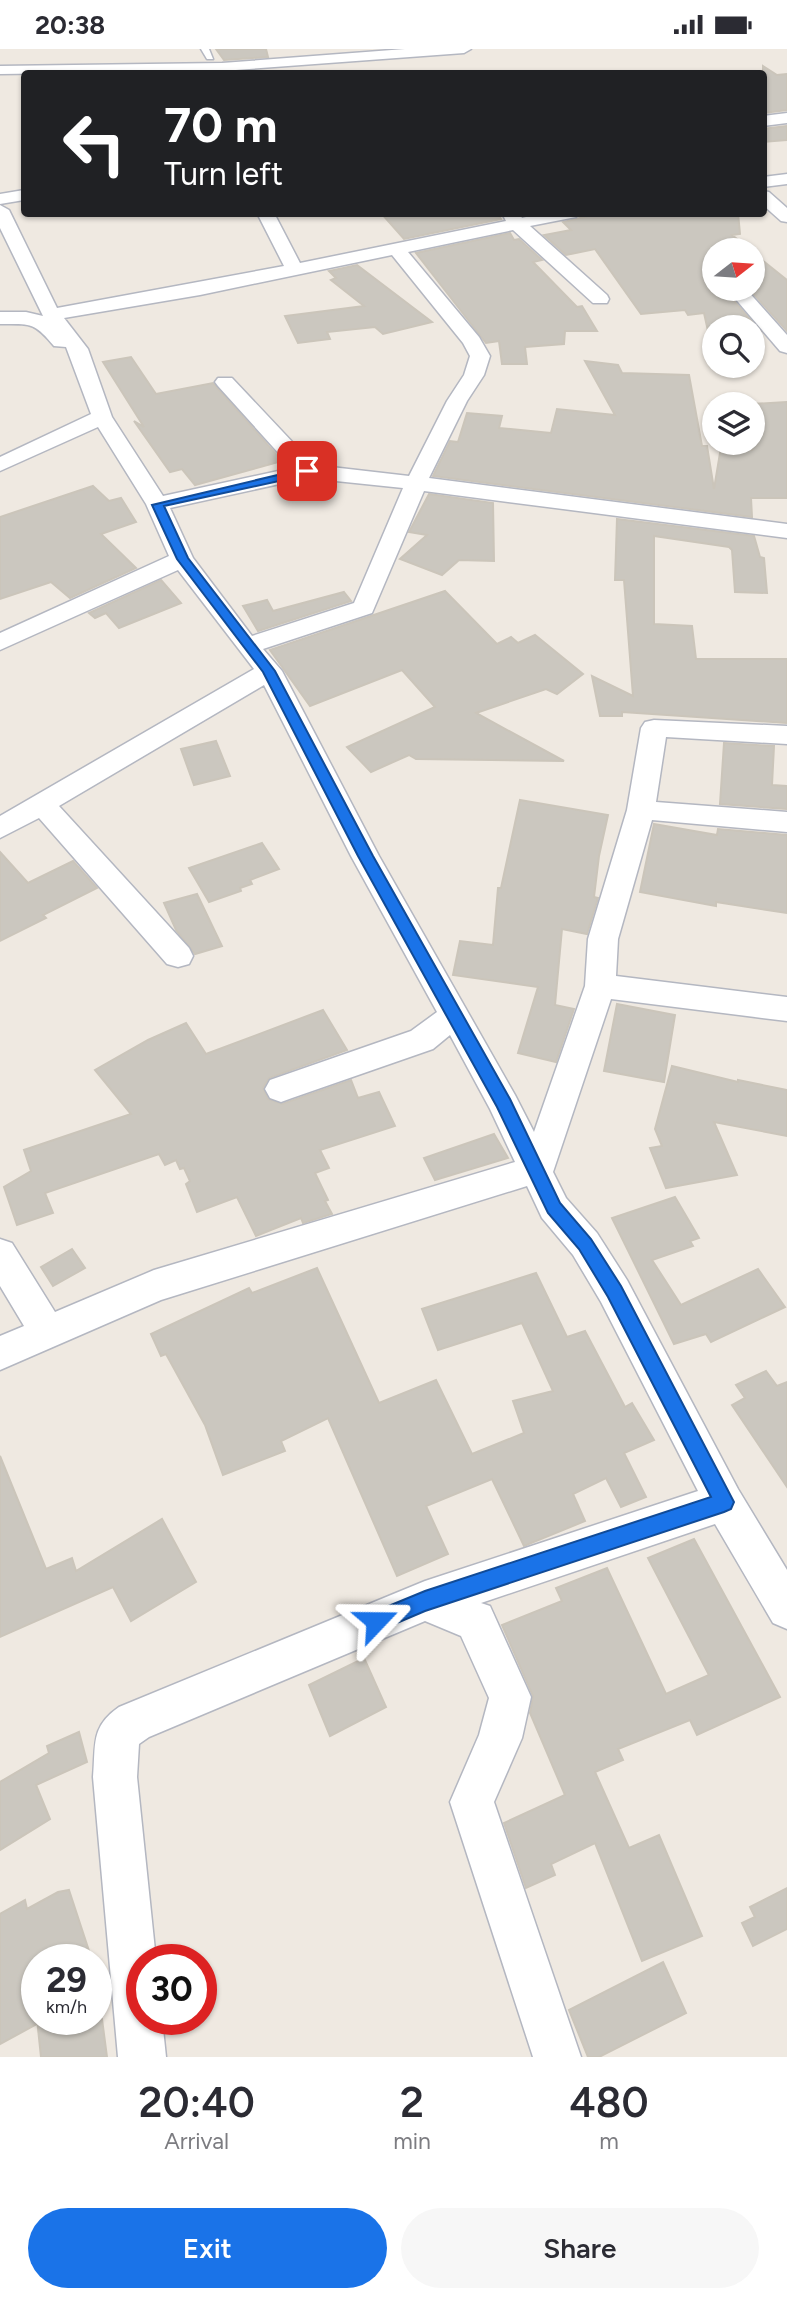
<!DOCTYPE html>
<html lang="en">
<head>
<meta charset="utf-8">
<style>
  :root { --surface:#fff; --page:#f7f7f7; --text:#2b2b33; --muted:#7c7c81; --accent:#1a73e8 }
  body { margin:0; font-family:Figtree,sans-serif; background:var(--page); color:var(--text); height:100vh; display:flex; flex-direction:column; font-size:26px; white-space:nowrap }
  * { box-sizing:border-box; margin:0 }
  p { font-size:23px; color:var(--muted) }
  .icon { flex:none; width:38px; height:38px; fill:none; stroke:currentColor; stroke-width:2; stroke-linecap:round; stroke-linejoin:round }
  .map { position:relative; height:2008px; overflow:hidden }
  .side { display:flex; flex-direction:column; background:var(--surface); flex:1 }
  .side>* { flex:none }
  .top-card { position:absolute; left:21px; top:21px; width:746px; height:147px; border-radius:7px; box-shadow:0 2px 5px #0004; background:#202124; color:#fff; overflow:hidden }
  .needle { width:46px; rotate:73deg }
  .fabs { position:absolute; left:702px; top:189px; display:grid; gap:14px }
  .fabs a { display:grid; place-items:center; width:63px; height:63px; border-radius:50%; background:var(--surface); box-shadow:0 2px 5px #0004; font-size:35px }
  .speed { position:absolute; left:21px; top:1895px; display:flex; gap:14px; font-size:35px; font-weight:700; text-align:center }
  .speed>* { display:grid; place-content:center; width:91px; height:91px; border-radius:50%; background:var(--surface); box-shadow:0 2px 5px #0004; line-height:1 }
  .speed small { font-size:18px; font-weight:400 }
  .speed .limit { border:10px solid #d22; background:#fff; color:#111 }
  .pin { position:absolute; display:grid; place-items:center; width:60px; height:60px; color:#fff; margin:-30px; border-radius:14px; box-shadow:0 4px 10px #0006 }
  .me { position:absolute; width:77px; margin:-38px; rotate:67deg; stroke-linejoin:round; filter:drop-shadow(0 0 5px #0008) }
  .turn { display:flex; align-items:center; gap:24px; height:147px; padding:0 28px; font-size:32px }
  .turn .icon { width:91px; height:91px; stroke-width:2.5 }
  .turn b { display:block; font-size:49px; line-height:60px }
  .eta { display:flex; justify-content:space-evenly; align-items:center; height:119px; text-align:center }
  .eta b { font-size:42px; font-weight:600; line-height:49px }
  .cta { display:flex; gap:14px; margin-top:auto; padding:14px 28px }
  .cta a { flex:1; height:80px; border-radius:42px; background:var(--accent); color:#fff; font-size:28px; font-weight:600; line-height:80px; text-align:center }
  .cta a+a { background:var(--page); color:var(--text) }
  .status { display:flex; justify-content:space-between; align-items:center; height:49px; padding:0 35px; background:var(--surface); direction:ltr }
  .status svg { height:19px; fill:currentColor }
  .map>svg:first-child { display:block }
  .building { fill:#cbc7bf; stroke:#cbc5ba; stroke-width:2 }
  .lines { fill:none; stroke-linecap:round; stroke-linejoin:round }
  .lane-casing { stroke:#b4b7c1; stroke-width:3 }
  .street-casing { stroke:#b4b7c1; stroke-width:3 }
  .lane { fill:#fff; fill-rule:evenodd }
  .street { fill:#fff; fill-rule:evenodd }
  .route { fill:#1a73e8; stroke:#114b97; stroke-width:2 }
</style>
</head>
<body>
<div class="status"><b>20:38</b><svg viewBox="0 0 49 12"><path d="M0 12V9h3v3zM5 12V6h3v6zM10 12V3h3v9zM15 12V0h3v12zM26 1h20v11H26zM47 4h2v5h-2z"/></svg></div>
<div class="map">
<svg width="787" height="2008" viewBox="0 0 787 2008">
  <rect width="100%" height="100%" fill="#efe9e1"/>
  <g class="building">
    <path d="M216 0H266L268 8 224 11Z"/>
    <path d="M763 17 777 26 787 25V61L763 64Z"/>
    <path d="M787 77V91L763 93V80Z"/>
    <path d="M381 164H497L501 170 404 190Z"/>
    <path d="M601 164H738L740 185 732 186 751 201H714V240H724L760 282H752V278H714V282H708L704 264 688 266 685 261 641 265 595 200 566 206 544 186 571 181 563 173Z"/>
    <path d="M510 184 514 191 519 190 542 211 533 213 577 258 582 257 597 282H565L564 295 525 298 527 315H502L499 292 486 294 416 204Z"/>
    <path d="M752 203 787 231V282L749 240H752Z"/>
    <path d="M357 216 432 273 383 285 375 278 327 283 330 290 298 294 285 267 364 257 331 231 336 229 329 222Z"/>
    <path d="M131 308 156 345 213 334 282 412 195 436 182 420 170 423 134 372 144 378 103 313Z"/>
    <path d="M585 312 618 316 622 324 689 326 702 397H707L714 440 721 398 752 401V355L787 353V449H751L752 468 433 427 450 392 458 393 467 364 502 367 499 379 551 384 557 360 615 366Z"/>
    <path d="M93 437 109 452 121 449 136 473 101 485 136 519 70 549 51 533 0 550V468Z"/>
    <path d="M429 445 493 454 494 512 459 511 442 526 400 510 427 486 409 483Z"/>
    <path d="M617 470 754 487 760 508 764 509 767 544 735 543 732 501 729 498 654 487V575L692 577 696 610H787V674L622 663V667H600L592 627 633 647 624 531H615Z"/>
    <path d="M161 531 181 554 119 579 106 564 95 569 89 564Z"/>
    <path d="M445 542 497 595 511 588 518 594 535 586 583 625 557 645 546 640 476 664 564 712 416 710 409 706 371 723 347 698 435 658 402 621 310 657 270 601Z"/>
    <path d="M344 543 351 552 258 582 243 557 267 551 273 562Z"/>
    <path d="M216 692 230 727 194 736 181 700Z"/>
    <path d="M724 694 774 697 772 736 787 737V760L720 755Z"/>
    <path d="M520 751 608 766 599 807 594 848 598 849 587 885 562 880 555 956 574 960 556 1013 518 1004 538 938 453 926 460 892 493 896 498 839H501Z"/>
    <path d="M654 775 717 786 718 780 787 786V864L716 853V857L640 843Z"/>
    <path d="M262 794 279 820 250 831 252 835 240 839 241 842 209 853 189 819Z"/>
    <path d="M0 803 28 834 73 812 97 839 43 866 46 869 0 892Z"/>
    <path d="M197 845 222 897 195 905 176 881 164 854Z"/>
    <path d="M617 955 675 966 664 1033 604 1022Z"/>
    <path d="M323 961 347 1001 269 1029 263 1039 268 1050 282 1055 351 1031 358 1049 379 1043 395 1077 320 1101 329 1119 315 1124 328 1151 325 1152 332 1165 303 1174 301 1169 256 1187 237 1148 197 1163 186 1135 190 1132 184 1119 180 1120 176 1111 165 1116 159 1105 45 1144 53 1164 17 1176 4 1138 31 1122 24 1101 131 1065 95 1021 148 991 186 974 206 1005Z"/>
    <path d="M672 1017 738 1033V1031L787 1041V1087L714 1073 737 1126 666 1139 650 1099 662 1097 655 1080Z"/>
    <path d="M494 1085 508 1109 435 1131 424 1109Z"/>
    <path d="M675 1148 699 1189 690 1192 693 1197 652 1211 681 1256 758 1220 785 1258 711 1293 706 1285 674 1295 612 1169Z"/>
    <path d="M72 1200 85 1219 53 1237 41 1218Z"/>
    <path d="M317 1219 379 1354 436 1331 472 1405 524 1384 513 1352 553 1342 522 1274 438 1301 422 1260 536 1224 567 1288 585 1282 625 1358 632 1354 654 1391 624 1404 646 1448 621 1458 606 1429 573 1445 585 1472 524 1497 492 1430 426 1457 448 1505 397 1527 328 1369 281 1392 285 1402 223 1426 205 1376 166 1305 161 1307 151 1285 249 1239 252 1244Z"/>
    <path d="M766 1322 777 1337 787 1333V1438L732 1356 745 1349 736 1336Z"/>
    <path d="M0 1407 46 1520 72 1509 76 1522 162 1470 196 1533 131 1572 113 1538 0 1588Z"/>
    <path d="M694 1490 780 1648 697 1686 690 1671 618 1700 623 1711 595 1723 629 1799 659 1786 702 1887 642 1912 595 1794 551 1815 555 1826 526 1839 504 1774 565 1746 530 1664 533 1647 502 1576 562 1552 556 1539 607 1519 666 1645 709 1626 648 1509Z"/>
    <path d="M364 1609 386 1658 330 1687 309 1636Z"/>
    <path d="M79 1683 87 1713 36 1736 50 1770 0 1801V1733L49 1704 47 1697Z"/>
    <path d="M787 1839V1880L753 1897 742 1874 755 1868 750 1858Z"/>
    <path d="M69 1841 92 1911H37V1975L0 1995V1865L25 1851 27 1860 58 1843Z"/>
    <path d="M663 1913 686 1964 599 2008H588L569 1961Z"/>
    <path d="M37 1970H102L107 2008H41Z"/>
  </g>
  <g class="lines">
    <defs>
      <path id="lane" d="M201 0H209L213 10H207Z"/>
      <g id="street">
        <path d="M405 0H471L464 4 222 22 0 25V17L222 14Z"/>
        <path d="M787 64V74L763 77V67Z"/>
        <path d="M787 125V135L763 138V128Z"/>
        <path d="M24 141V151L0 155V145Z"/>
        <path d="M763 142 769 143 787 159V173L781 172 763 156Z"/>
        <path d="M0 156 9 161 57 259 284 217 257 164H274L300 214 506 172 502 164H519L522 169 542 164H578L576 168 530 177 607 246 609 250 607 254H593L513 181 408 203 479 288 490 307 484 326 467 352 429 429 787 475V489L424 442 372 564 263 600 282 622 379 807 515 1046 534 1083 585 937 588 890 627 761 641 679 645 673 654 671 787 677V695L666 688 656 753 787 763V783L652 771 618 890 616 927 787 948V972L611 950 553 1123 566 1149 597 1184 627 1231 738 1440 787 1521V1580L773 1574 715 1475 481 1554 490 1557 531 1648 522 1689 494 1753 581 2008H533L450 1753 479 1686 489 1649 461 1587 425 1572 149 1688 139 1695 137 1728 156 1911H142V1970H162L166 2008H118L93 1728C96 1696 90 1678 119 1658L425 1532 698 1442 601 1253 573 1206 542 1169 527 1137 161 1251 0 1321V1287L24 1277 0 1237V1190L12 1194 55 1263 154 1221 515 1113 490 1060 450 986 433 1000 292 1049 281 1053 270 1049 265 1040 270 1031 411 982 437 963 351 807 264 636 59 757 189 899 193 907 189 915 178 918 167 915 39 769 0 789V767L254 620 178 521 0 601V584L169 507 146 455 98 378 0 422V408L91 365 66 298 54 297C34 273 31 275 0 275V263H26L43 267 0 179ZM392 206 463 294 470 307 464 326 447 352 409 427 314 416 232 329H218L215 333 218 337 292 419 163 447 112 368 88 300 64 269 200 246ZM307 429 403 439 354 554 252 587 193 509 170 459Z"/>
        <path d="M727 240H746L787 286V304L780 302Z"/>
      </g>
    </defs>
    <use href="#lane" class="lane-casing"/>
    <use href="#street" class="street-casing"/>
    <use href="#lane" class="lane"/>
    <use href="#street" class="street"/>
  </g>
  <path class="route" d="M307 419 311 420V425L164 457 188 509 275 622 373 807 510 1050 560 1154 591 1190 621 1237 734 1453 731 1460 724 1463 425 1562 376 1583 369 1580 366 1572 369 1565 425 1542 711 1448 608 1248 579 1200 548 1164 497 1058 358 807 263 623 177 510 152 456Z"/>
</svg>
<div class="fabs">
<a><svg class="needle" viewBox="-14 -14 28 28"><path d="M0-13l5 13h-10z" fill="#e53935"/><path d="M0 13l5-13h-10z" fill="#7c7c81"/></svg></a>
<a><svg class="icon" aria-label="search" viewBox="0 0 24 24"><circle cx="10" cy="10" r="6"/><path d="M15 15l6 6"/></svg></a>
<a><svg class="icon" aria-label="layers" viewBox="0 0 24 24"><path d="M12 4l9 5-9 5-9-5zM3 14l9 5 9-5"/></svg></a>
</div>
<div class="speed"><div>29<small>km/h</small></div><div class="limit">30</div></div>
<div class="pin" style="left:307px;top:422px;background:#d93025"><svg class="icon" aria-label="arrive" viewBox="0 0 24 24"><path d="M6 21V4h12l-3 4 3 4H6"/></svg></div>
<svg class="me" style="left:376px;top:1572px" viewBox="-20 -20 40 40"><path d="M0-17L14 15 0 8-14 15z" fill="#1a73e8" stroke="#fff" stroke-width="4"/></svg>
<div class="top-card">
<div class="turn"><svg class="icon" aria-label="left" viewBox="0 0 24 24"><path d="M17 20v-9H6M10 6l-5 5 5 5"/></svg><div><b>70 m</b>Turn left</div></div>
</div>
</div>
<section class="side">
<div class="eta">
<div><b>20:40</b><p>Arrival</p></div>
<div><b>2</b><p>min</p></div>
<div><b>480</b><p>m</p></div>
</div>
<div class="cta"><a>Exit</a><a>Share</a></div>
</section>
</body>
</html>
